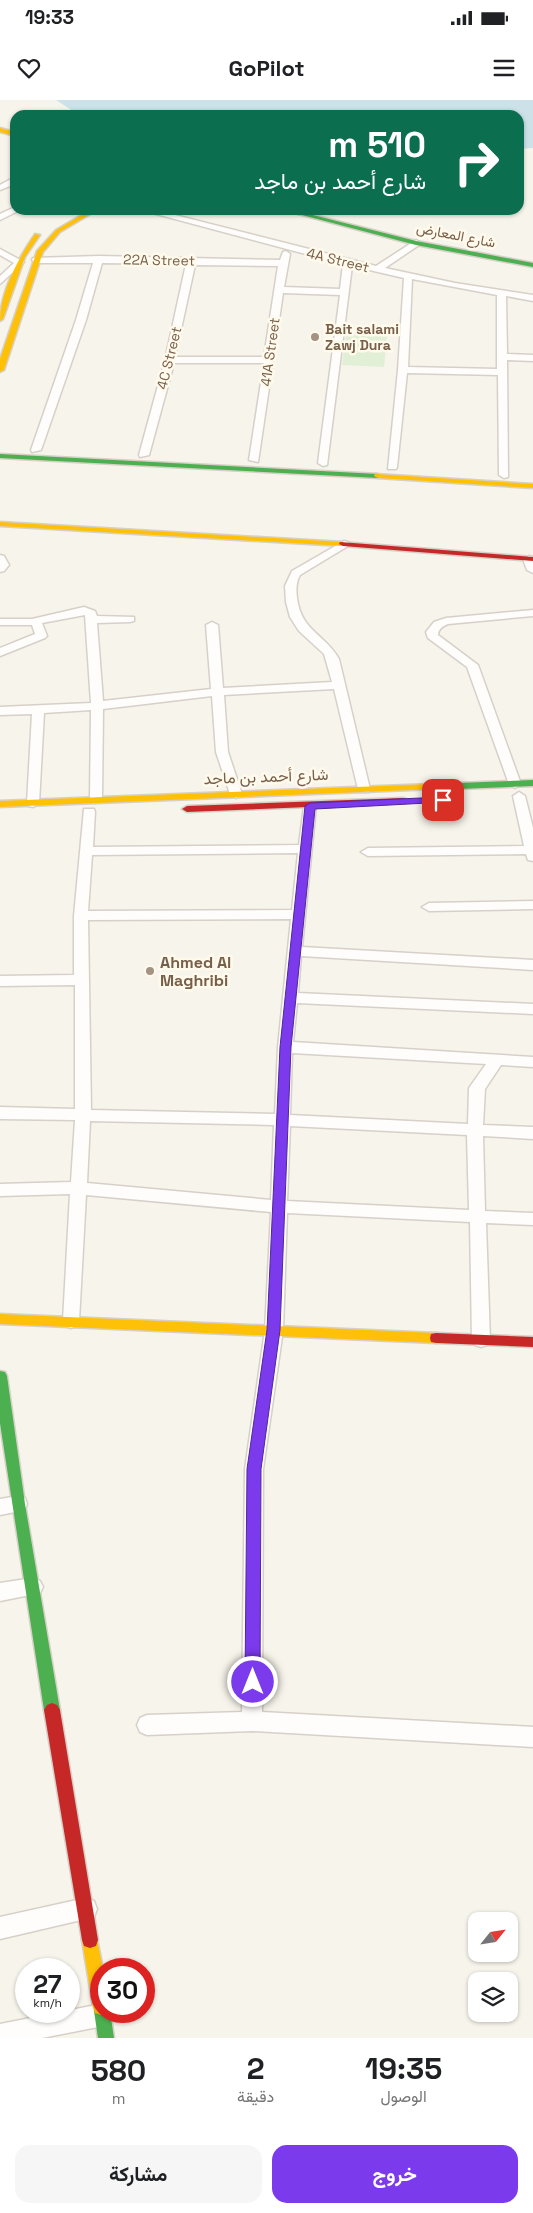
<!DOCTYPE html>
<html lang="ar">
<head>
<meta charset="utf-8">
<style>
  :root { --surface:#fff; --page:#f6f6f6; --text:#202124; --muted:#757577; --accent:#7c3aed }
  body { margin:0; font-family:"Space Grotesk",Vazirmatn,sans-serif; background:var(--page); color:var(--text); direction:rtl; height:100vh; display:flex; flex-direction:column; font-size:19px; white-space:nowrap }
  * { box-sizing:border-box; margin:0 }
  p { font-size:16px; color:var(--muted) }
  .icon { flex:none; width:28px; height:28px; fill:none; stroke:currentColor; stroke-width:2; stroke-linecap:round; stroke-linejoin:round }
  .map { position:relative; height:1938px; overflow:hidden; direction:ltr }
  .drawer { display:flex; flex-direction:column; background:var(--surface); flex:1 }
  .drawer>* { flex:none }
  .banner { position:absolute; left:10px; top:10px; width:514px; height:105px; border-radius:15px; box-shadow:0 1px 4px #0004; direction:rtl; background:#0b6e4f; color:#fff; overflow:hidden }
  .needle { width:32px; rotate:60deg }
  .fabs { position:absolute; left:468px; top:1812px; display:grid; gap:10px }
  .fabs a { display:grid; place-items:center; width:50px; height:50px; border-radius:10px; background:var(--surface); box-shadow:0 1px 4px #0004; font-size:25px }
  .speed { position:absolute; left:15px; top:1858px; display:flex; gap:10px; font-size:25px; font-weight:700; text-align:center }
  .speed>* { display:grid; place-content:center; width:65px; height:65px; border-radius:50%; background:var(--surface); box-shadow:0 1px 4px #0004; line-height:1 }
  .speed small { font-size:12px; font-weight:400 }
  .speed .limit { border:8px solid #d22; background:#fff; color:#111 }
  .pin { position:absolute; display:grid; place-items:center; width:42px; height:42px; color:#fff; margin:-21px; border-radius:10px; box-shadow:0 2px 8px #0006 }
  .me { position:absolute; width:55px; margin:-28px; rotate:0deg; stroke-linejoin:round; filter:drop-shadow(0 0 4px #0008) }
  .turn { display:flex; align-items:center; gap:18px; height:105px; padding:0 15px; font-size:22px }
  .turn .icon { width:65px; height:65px; stroke-width:2.5 }
  .turn b { display:block; font-size:35px; line-height:42px }
  .eta { display:flex; justify-content:space-evenly; align-items:center; height:85px; text-align:center }
  .eta b { font-size:30px; font-weight:700; line-height:35px }
  .cta { display:flex; gap:10px; margin-top:auto; padding:10px 15px }
  .cta a { flex:1; height:58px; border-radius:15px; background:var(--accent); color:#fff; font-size:20px; font-weight:700; line-height:58px; text-align:center }
  .cta a+a { background:var(--page); color:var(--text) }
  .status { display:flex; justify-content:space-between; align-items:center; height:35px; padding:0 25px; background:var(--surface); direction:ltr }
  .status svg { height:14px; fill:currentColor }
  header { display:flex; justify-content:space-between; align-items:center; height:65px; padding:0 15px; background:var(--surface); font-size:22px; font-weight:700 }
  .map>svg:first-child { display:block }
  .green { fill:#e0efd5 }
  .water { fill:#cce2e8 }
  .lines { fill:none; stroke-linecap:round; stroke-linejoin:round }
  .street-casing { stroke:#d6d0c8; stroke-width:3 }
  .fast-casing { stroke:#d7d0c7; stroke-width:3 }
  .slow-casing { stroke:#d7d0c7; stroke-width:3 }
  .jam-casing { stroke:#d7d0c7; stroke-width:3 }
  .street { fill:#fefdfc; fill-rule:evenodd }
  .fast { fill:#4caf50; fill-rule:evenodd }
  .slow { fill:#ffc107; fill-rule:evenodd }
  .jam { fill:#c62828; fill-rule:evenodd }
  .route { fill:#7c3aed; stroke:#51269a }
  .poi-dot { fill:#a49382; stroke:#fffaec; stroke-width:2 }
  .labels { text-anchor:middle; stroke-width:5; stroke-linejoin:round; paint-order:stroke }
  .far-street-label { font-size:14px; fill:#775f49; stroke:#fffaec }
  .far-poi-label { font-size:14px; font-weight:bold; fill:#775f49; stroke:#fffaec; text-anchor:start }
  .street-label { font-size:16px; fill:#775f49; stroke:#fffaec }
  .poi-label { font-size:16px; font-weight:bold; fill:#775f49; stroke:#fffaec; text-anchor:start }
</style>
</head>
<body>
<div class="status"><b>19:33</b><svg viewBox="0 0 49 12"><path d="M0 12V9h3v3zM5 12V6h3v6zM10 12V3h3v9zM15 12V0h3v12zM26 1h20v11H26zM47 4h2v5h-2z"/></svg></div>
<header><svg class="icon" aria-label="menu" viewBox="0 0 24 24"><path d="M4 6h16M4 12h16M4 18h16"/></svg>GoPilot<svg class="icon" aria-label="heart" viewBox="0 0 24 24"><path d="M12 20l-8-8c-3-5 5-10 8-4 3-6 11-1 8 4z"/></svg></header>
<div class="map">
<svg width="533" height="1938" viewBox="0 0 533 1938">
  <rect width="100%" height="100%" fill="#f7f4eb"/>
  <path class="green" d="M346 235 387 236 384 267 342 265Z"/>
  <path class="water" d="M56 0H533V48L519 49V15H79Z"/>
  <g class="lines">
    <defs>
      <g id="street">
        <path d="M11 79H15V84L0 90V85Z"/>
        <path d="M15 107V110L18 111 0 120V114Z"/>
        <path d="M141 110H155L376 166 416 140 420 143 419 145 385 168 455 183 533 195V201L506 196 507 254 533 255V261L507 260 508 377 504 378 499 375 498 275 407 273 397 367 396 369H388L398 270 404 178 352 166 327 365 323 366 318 363 340 195 283 193 258 362 249 360 264 263H174L149 355 140 357 139 355 165 260 186 164 102 163 86 220 41 350 32 352 31 350 76 220 93 163H36L32 160 33 158 99 156 280 160 283 152 286 151 290 154 284 187 340 189 343 164ZM195 165 278 166 264 257H175ZM412 179 497 195V269L408 267Z"/>
        <path d="M0 149 24 162 0 184V176L14 163 0 155Z"/>
        <path d="M344 441 348 442V446L300 475C296 482 296 490 297 498 301 531 325 534 339 559L370 689 369 692H359L358 689 334 589 224 595 228 652 242 694 236 698 230 694 216 652 212 596 103 609 102 699 96 703 90 699 91 610 44 613 39 703 33 707 28 706 27 703 32 614 0 615V607L91 603 85 515 42 523 47 536 45 538 0 556V548L35 534 32 525H0V519H32L84 507 95 511 97 516 134 517V521L130 522 97 523 103 601 211 589 206 525 212 522 218 525 223 588 332 582 324 554 299 531 290 517 286 502 285 486 292 471Z"/>
        <path d="M0 455 4 456 9 465 4 471 0 472Z"/>
        <path d="M529 456 533 457V473L527 470 523 459Z"/>
        <path d="M533 510V516L448 524C443 526 438 529 438 535L478 565 521 684 515 688 509 684 467 567 428 538 426 532 434 522 446 518Z"/>
        <path d="M519 692 525 696 533 728V761L528 760 526 754 368 756 361 752 368 748 524 746 513 696Z"/>
        <path d="M310 702 316 706 302 847 533 860V870L301 856 298 893 533 904V914L297 903 293 942 533 957V967L501 965 485 989 483 1025 533 1027V1039L483 1036 485 1111 533 1113V1125L486 1123 490 1240 487 1245 481 1247 475 1245 472 1240 470 1122 287 1113 283 1230 263 1369 262 1612 533 1627V1647L252 1631 147 1635 140 1632 137 1625 140 1618 147 1615 242 1612 245 1369 265 1230 271 1112 86 1095 79 1221 77 1226 71 1228 65 1226 63 1221 70 1094 0 1096V1084L71 1082 75 1020 0 1019V1007L75 1009V885L0 886V876L74 875V816L84 709H94L95 712 93 747 299 745 304 706ZM298 753 292 810 88 811 92 755ZM291 819 278 947 275 1014 91 1010 88 820ZM292 953 486 964 469 988 468 1024 290 1015ZM90 1021 274 1025 271 1100 87 1083ZM290 1026 467 1035 469 1110 287 1101Z"/>
        <path d="M533 801V809L429 811 422 807 429 803Z"/>
        <path d="M18 1396 25 1398 27 1404 25 1410 0 1415V1399Z"/>
        <path d="M33 1478 40 1481 43 1487 40 1493 0 1501V1483Z"/>
        <path d="M86 1798 94 1801 97 1809 94 1817 0 1839V1817Z"/>
        <path d="M101 1904V1911H113L114 1915 111 1923 103 1926 42 1938H0V1924Z"/>
      </g>
      <g id="fast">
        <path d="M283 110H293L416 141 533 163V167L416 145Z"/>
        <path d="M0 354 378 374 382 376 378 378 0 358Z"/>
        <path d="M533 680V686L432 690 427 687 432 684Z"/>
        <path d="M0 1271 5 1272 7 1276 25 1404 60 1610 57 1615 52 1617 47 1615 44 1610 0 1323Z"/>
        <path d="M101 1903V1911H110L114 1938H98L94 1911 96 1905Z"/>
      </g>
      <g id="slow">
        <path d="M0 28 15 32V36L0 32Z"/>
        <path d="M90 110H97L60 132 43 152 4 270 0 272V259L37 151 56 130Z"/>
        <path d="M35 134 40 135 25 157 3 219 0 221C0 192 19 157 35 134Z"/>
        <path d="M375 374 533 384V388L378 378 374 376Z"/>
        <path d="M0 422 343 442 347 444 343 446 0 426Z"/>
        <path d="M432 684 437 687 435 689 0 707V701Z"/>
        <path d="M0 1214 436 1233 441 1234 442 1238 441 1242 436 1243 0 1224Z"/>
        <path d="M90 1832 96 1834 103 1869H101V1911H108L101 1915 95 1913 93 1907 82 1840 84 1834Z"/>
      </g>
      <g id="jam">
        <path d="M340 442 533 457V461L343 446 339 444Z"/>
        <path d="M403 698 406 699 408 701 406 703 187 712 182 709 187 706Z"/>
        <path d="M436 1233 533 1237V1247L436 1243 431 1242 430 1238 431 1234Z"/>
        <path d="M52 1603 57 1605 60 1610 98 1840 96 1846 90 1848 84 1846 82 1840 44 1610 47 1605Z"/>
      </g>
    </defs>
    <use href="#street" class="street-casing"/>
    <use href="#fast" class="fast-casing"/>
    <use href="#slow" class="slow-casing"/>
    <use href="#jam" class="jam-casing"/>
    <use href="#street" class="street"/>
    <use href="#fast" class="fast"/>
    <use href="#slow" class="slow"/>
    <use href="#jam" class="jam"/>
  </g>
  <path class="route" d="M443 697 448 700 446 702 315 709 291 947 280 1230 261 1369 260 1582 258 1587 253 1590 247 1587 245 1582 247 1369 267 1230 280 947 305 706 310 703Z"/>
  <g class="poi-dot">
    <circle cx="315" cy="237" r="5"/>
    <circle cx="150" cy="871" r="5"/>
  </g>
  <g class="labels">
    <g class="far-street-label">
      <text transform="translate(456 135) rotate(11)" y="5">شارع المعارض</text>
      <text transform="translate(159 160) rotate(1)" y="5">22A Street</text>
      <text transform="translate(338 160) rotate(14)" y="5">4A Street</text>
      <text transform="translate(270 252) rotate(-82)" y="5">41A Street</text>
      <text transform="translate(169 258) rotate(-76)" y="5">4C Street</text>
    </g>
    <g class="far-poi-label">
      <text x="325" y="234">Bait salami<tspan x="325" dy="16">Zawj Dura</tspan></text>
    </g>
    <g class="street-label">
      <text transform="translate(266 676) rotate(-2)" y="6">شارع أحمد بن ماجد</text>
    </g>
    <g class="poi-label">
      <text x="160" y="868">Ahmed Al<tspan x="160" dy="18">Maghribi</tspan></text>
    </g>
  </g>
</svg>
<div class="fabs">
<a><svg class="needle" viewBox="-14 -14 28 28"><path d="M0-13l5 13h-10z" fill="#e53935"/><path d="M0 13l5-13h-10z" fill="#757577"/></svg></a>
<a><svg class="icon" aria-label="layers" viewBox="0 0 24 24"><path d="M12 4l9 5-9 5-9-5zM3 14l9 5 9-5"/></svg></a>
</div>
<div class="speed"><div>27<small>km/h</small></div><div class="limit">30</div></div>
<div class="pin" style="left:443px;top:700px;background:#d93025"><svg class="icon" aria-label="arrive" viewBox="0 0 24 24"><path d="M6 21V4h12l-3 4 3 4H6"/></svg></div>
<svg class="me" style="left:253px;top:1582px" viewBox="-20 -20 40 40"><circle r="17" fill="#7c3aed" stroke="#fff" stroke-width="3"/><path d="M0-11L8 9 0 5-8 9z" fill="#fff"/></svg>
<div class="banner">
<div class="turn"><svg class="icon" aria-label="right" viewBox="0 0 24 24"><path d="M7 20v-9h11M14 6l5 5-5 5"/></svg><div><b>510 m</b>شارع أحمد بن ماجد</div></div>
</div>
</div>
<section class="drawer">
<div class="eta">
<div><b>19:35</b><p>الوصول</p></div>
<div><b>2</b><p>دقيقة</p></div>
<div><b>580</b><p>m</p></div>
</div>
<div class="cta"><a>خروج</a><a>مشاركة</a></div>
</section>
</body>
</html>
